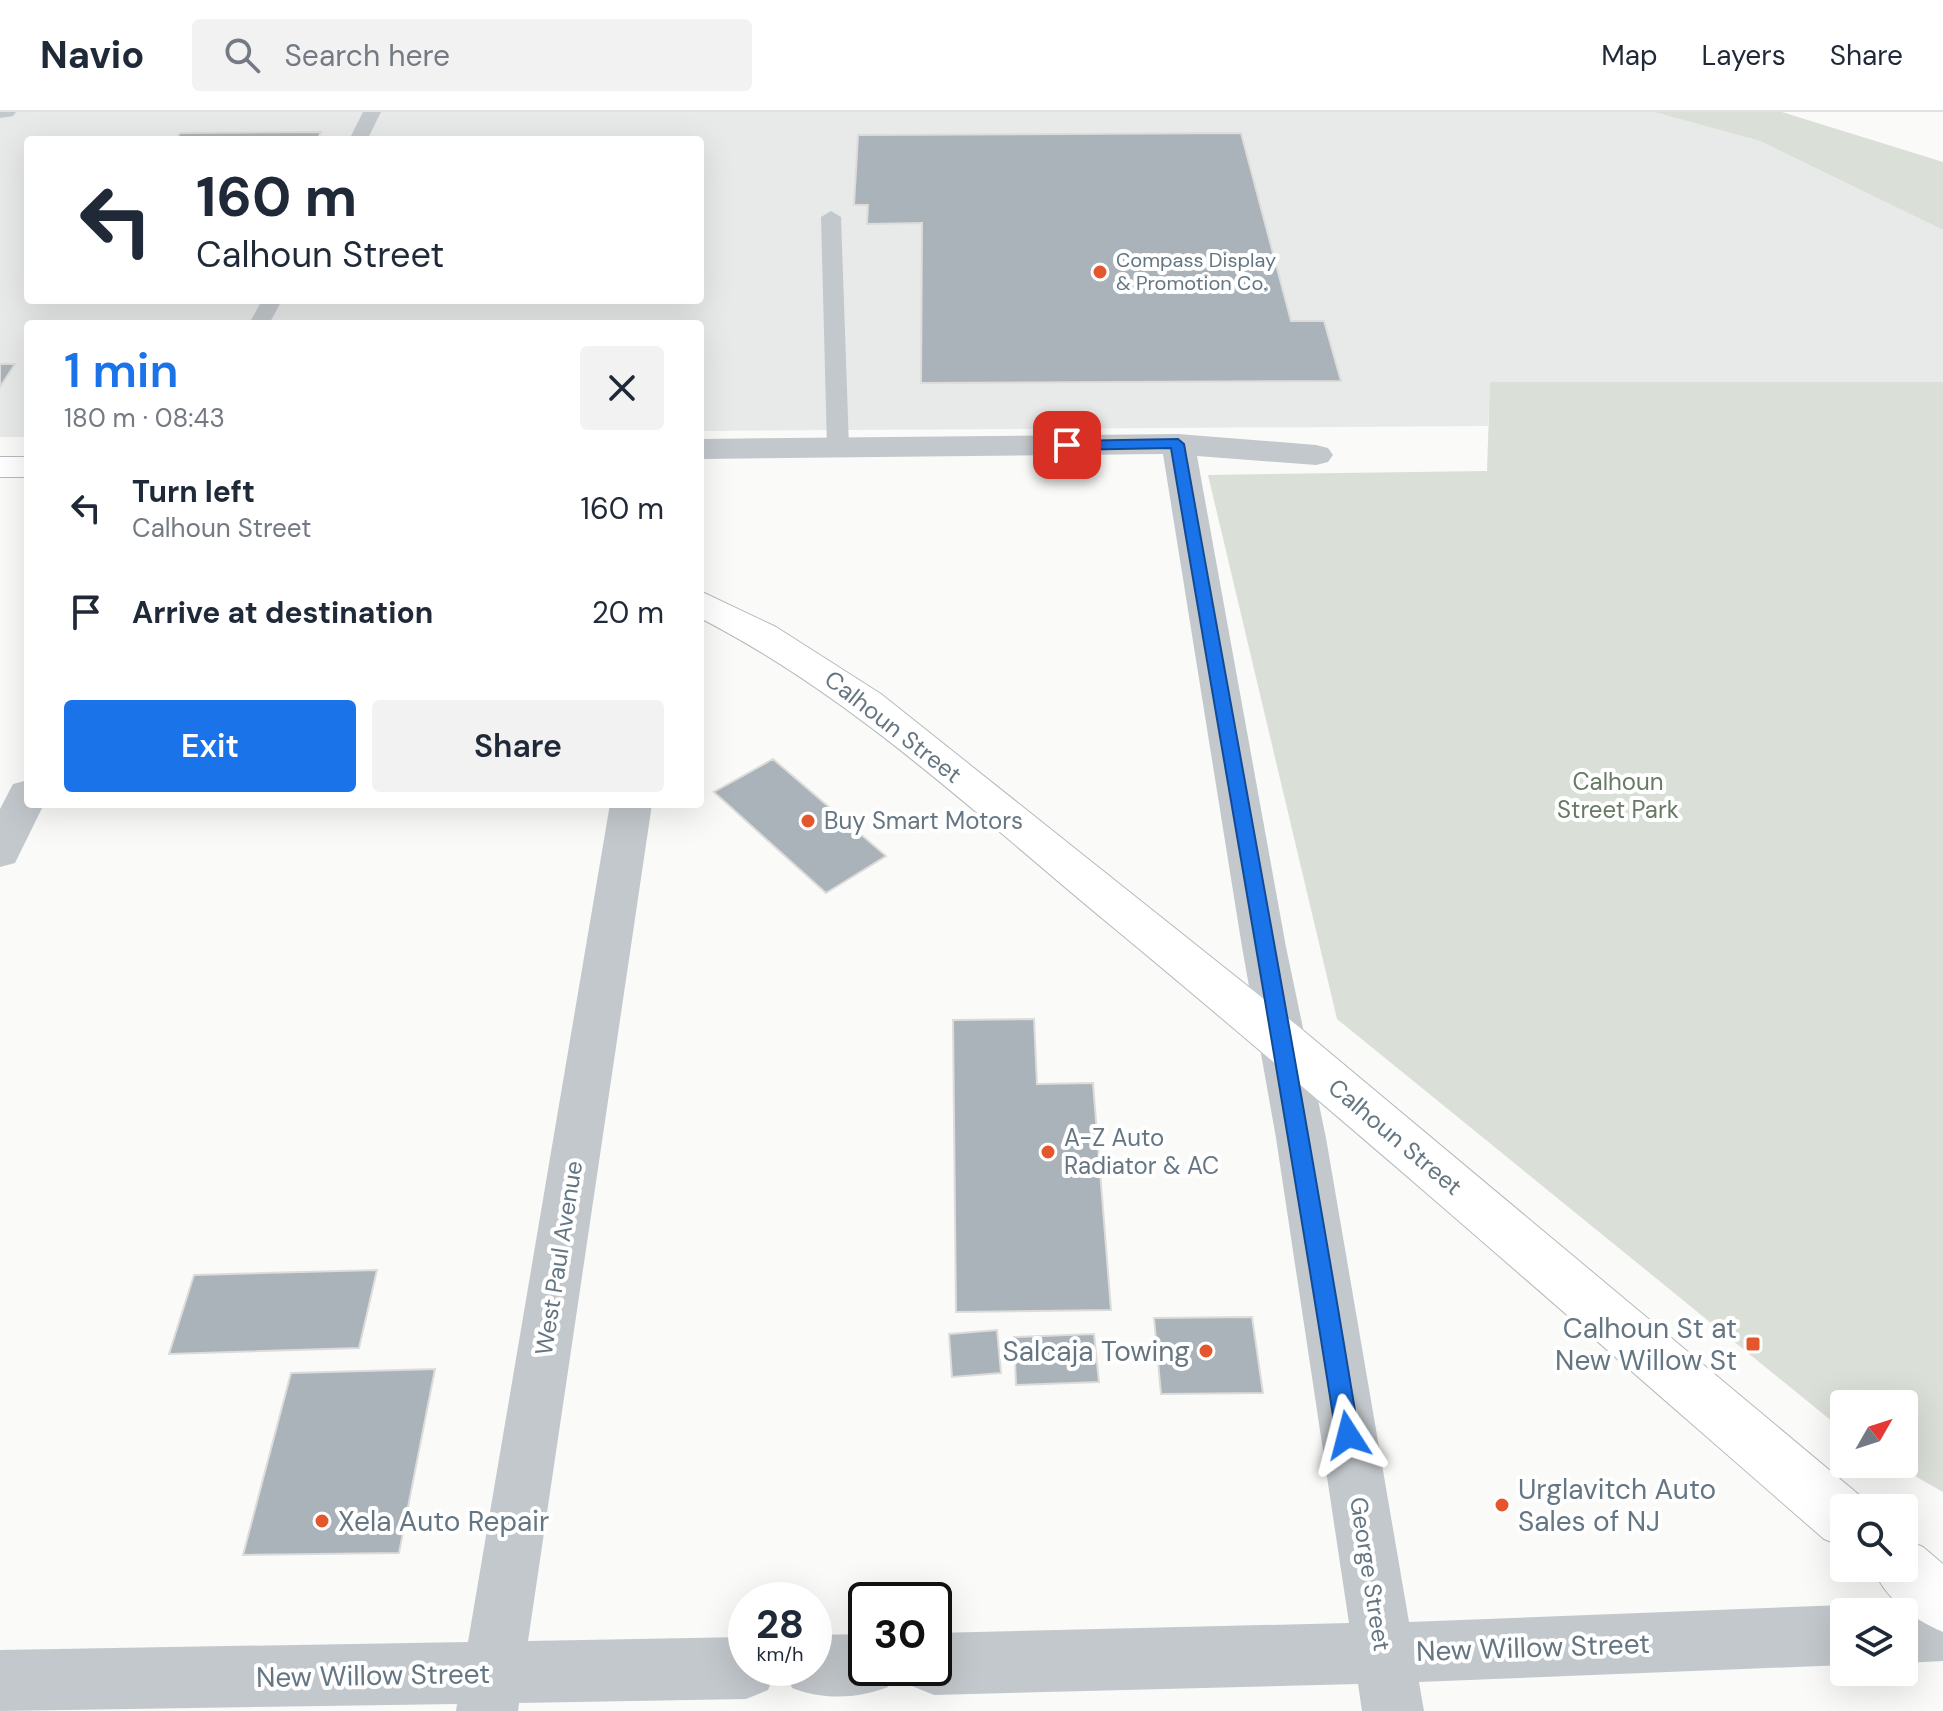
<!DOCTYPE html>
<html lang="en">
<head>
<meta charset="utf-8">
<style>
  :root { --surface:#fff; --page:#f2f2f3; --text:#1f2937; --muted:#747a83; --line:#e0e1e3; --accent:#1a73e8 }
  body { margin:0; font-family:"DM Sans",sans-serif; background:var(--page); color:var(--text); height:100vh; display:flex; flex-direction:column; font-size:30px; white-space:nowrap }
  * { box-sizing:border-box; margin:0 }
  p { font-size:26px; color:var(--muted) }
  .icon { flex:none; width:44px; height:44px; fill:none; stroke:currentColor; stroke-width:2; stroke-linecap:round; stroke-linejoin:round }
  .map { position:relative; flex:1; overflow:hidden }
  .side { position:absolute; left:24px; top:208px; width:680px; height:488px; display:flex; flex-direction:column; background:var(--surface); border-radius:8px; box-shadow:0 8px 32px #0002 }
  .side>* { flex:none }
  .top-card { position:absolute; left:24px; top:24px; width:680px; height:168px; border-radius:8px; box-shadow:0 8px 32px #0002; background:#fff; color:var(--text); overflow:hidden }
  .needle { width:52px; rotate:51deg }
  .buttons { position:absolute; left:1830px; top:1278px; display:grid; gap:16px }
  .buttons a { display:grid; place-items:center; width:88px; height:88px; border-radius:8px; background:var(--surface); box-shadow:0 8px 32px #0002; font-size:40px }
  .speed { position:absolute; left:728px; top:1470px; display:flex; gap:16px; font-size:40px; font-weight:700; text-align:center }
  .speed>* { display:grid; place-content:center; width:104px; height:104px; border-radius:50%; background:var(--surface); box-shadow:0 8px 32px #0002; line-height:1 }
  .speed small { font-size:20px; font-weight:400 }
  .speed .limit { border:4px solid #111; border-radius:12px; background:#fff; color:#111 }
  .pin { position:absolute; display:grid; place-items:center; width:68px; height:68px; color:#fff; margin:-34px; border-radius:16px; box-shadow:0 4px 12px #0006 }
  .me { position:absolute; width:88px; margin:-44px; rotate:351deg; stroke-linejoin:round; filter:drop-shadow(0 0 6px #0008) }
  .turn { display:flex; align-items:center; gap:28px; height:168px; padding:0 40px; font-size:36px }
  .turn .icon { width:104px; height:104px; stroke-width:2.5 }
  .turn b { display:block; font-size:56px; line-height:68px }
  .round { display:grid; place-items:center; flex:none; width:84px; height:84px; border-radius:8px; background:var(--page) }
  .headline { display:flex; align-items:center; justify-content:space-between; height:136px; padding:0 40px }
  h1 { font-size:48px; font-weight:600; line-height:60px; color:var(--accent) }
  .button { display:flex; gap:16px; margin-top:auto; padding:16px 40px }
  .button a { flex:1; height:92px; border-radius:8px; background:var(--accent); color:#fff; font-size:32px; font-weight:600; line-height:92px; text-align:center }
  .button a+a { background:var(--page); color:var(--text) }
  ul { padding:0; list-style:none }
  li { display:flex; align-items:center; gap:24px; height:104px; padding:0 40px }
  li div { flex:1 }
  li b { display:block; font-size:30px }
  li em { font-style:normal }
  header { display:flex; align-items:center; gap:48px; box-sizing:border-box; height:112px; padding:0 40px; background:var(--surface); border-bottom:2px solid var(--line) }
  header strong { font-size:38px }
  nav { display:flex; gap:44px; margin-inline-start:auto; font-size:28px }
  .search { width:560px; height:72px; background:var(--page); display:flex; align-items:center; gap:20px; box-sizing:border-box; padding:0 28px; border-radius:8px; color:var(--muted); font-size:30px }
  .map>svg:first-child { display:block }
  .built { fill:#e8e9e9; fill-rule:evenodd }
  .green { fill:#dadfd7 }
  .building { fill:#aab3b9; stroke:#dcdcda; stroke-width:2 }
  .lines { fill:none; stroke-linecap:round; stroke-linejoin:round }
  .primary-casing { stroke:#b5babe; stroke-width:2 }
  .service { fill:#c3c8cc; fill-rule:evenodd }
  .minor { fill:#c3c8cc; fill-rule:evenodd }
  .primary { fill:#fff; fill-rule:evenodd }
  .route { fill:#1a73e8; stroke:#114b97; stroke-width:2 }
  .poi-dot { fill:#e4572e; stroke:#fff; stroke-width:3 }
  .labels { text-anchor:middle; stroke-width:8; stroke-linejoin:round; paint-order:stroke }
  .far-poi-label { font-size:20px; fill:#657683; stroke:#fff; text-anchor:start }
  .street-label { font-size:24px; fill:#657683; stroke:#fff }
  .park-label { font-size:24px; fill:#687a64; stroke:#fff }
  .poi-label { font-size:24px; fill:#657683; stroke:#fff; text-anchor:start }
  .near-poi-label { font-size:28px; fill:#657683; stroke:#fff; text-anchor:end }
  .near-street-label { font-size:28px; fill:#657683; stroke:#fff }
</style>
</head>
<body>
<header>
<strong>Navio</strong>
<div class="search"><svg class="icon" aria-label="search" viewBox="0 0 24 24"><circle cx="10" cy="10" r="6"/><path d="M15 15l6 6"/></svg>Search here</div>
<nav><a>Map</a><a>Layers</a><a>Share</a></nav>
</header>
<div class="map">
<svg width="1943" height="1599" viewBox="0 0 1943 1599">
  <rect width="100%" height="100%" fill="#fafaf8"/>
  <path class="built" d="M0 0H1654L1760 29 1943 118V270H1490L1488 314 700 319V212H28V325H0ZM28 28H700V188H28Z"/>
  <g class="green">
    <path d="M1654 0H1782L1943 50V118L1760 29Z"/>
    <path d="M1490 270H1943V1380L1894 1352H1904V1292H1844V1319L1337 907 1208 363 1487 359Z"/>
  </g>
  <g class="building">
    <path d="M321 20 317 28H175L180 21Z"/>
    <path d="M1241 21 1291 209H1324L1341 269 921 271 922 111 867 112 868 93H854L858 23Z"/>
    <path d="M0 252H15L0 275Z"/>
    <path d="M773 647 886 744 826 781 714 680Z"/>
    <path d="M1034 907 1037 972 1093 971 1111 1198 956 1200 953 908Z"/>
    <path d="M377 1158 359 1236 169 1242 194 1163Z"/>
    <path d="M1252 1205 1263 1281 1161 1282 1154 1206Z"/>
    <path d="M997 1218 1001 1261 952 1265 949 1222Z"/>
    <path d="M1094 1222 1099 1270 1016 1273 1014 1225Z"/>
    <path d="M435 1257 399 1441 243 1443 291 1261Z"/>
  </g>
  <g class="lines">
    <defs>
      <g id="primary">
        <rect x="0" y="345" width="28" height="20"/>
        <path d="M700 479 776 515 881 582 1299 915 1864 1387 1868 1396H1844V1435L1824 1427C1585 1219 1347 1009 1103 807 974 700 850 583 700 506Z"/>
        <path d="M1904 1427 1923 1435 1943 1452V1520C1913 1507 1885 1487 1873 1456H1904Z"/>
      </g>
    </defs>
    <use href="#primary" class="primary-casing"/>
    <g class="service">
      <path d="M0 0H16L13 4 0 6Z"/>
      <path d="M363 0H381L367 28H349Z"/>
      <path d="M831 99 841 105 849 335 846 340H830L827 335 821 105Z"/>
      <path d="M262 188H282L269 212H249Z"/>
    </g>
    <g class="minor">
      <path d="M1178 322 1316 333 1328 336 1333 343 1328 350 1316 353 1197 344 1286 835 1326 1026 1409 1510 1844 1493 1861 1500H1844V1553L1419 1570 1424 1599H1362L1358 1572 934 1583 912 1574 905 1556H934V1521L1349 1511 1276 1026 1242 835 1163 342 700 347V327Z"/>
      <path d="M28 668V692H44L15 751 0 755V697L13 672Z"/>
      <path d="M610 692H652L528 1529 746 1525V1556H777L768 1578 746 1587 519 1591 518 1599H456L457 1592 0 1599V1538L468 1530Z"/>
      <path d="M1943 1489V1549L1904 1551V1500H1883L1904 1491Z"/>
      <path d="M866 1522V1556H895L888 1575C857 1587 823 1588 792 1576L784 1556H814V1523Z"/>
    </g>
    <use href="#primary" class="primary"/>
  </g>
  <path class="route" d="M1178 327 1184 332C1243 662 1305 992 1359 1323L1356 1330 1348 1334 1339 1330 1336 1323C1285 993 1226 665 1171 336L1067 338 1060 333 1067 329Z"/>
  <g class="poi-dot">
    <circle cx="1100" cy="160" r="8"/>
    <circle cx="808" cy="709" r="8"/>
    <circle cx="1048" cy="1040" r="8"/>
    <rect x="1745" y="1224" width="16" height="16" rx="4"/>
    <circle cx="1206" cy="1239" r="8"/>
    <circle cx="1502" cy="1393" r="8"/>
    <circle cx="322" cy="1409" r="8"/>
  </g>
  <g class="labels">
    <g class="far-poi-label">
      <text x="1116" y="155">Compass Display<tspan x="1116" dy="23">&amp; Promotion Co.</tspan></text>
    </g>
    <g class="street-label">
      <text transform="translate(893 615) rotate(38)" y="8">Calhoun Street</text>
      <text transform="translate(1395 1025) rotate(40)" y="8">Calhoun Street</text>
      <text transform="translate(559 1146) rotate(-81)" y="8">West Paul Avenue</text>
      <text transform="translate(1370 1462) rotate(81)" y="8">George Street</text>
    </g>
    <g class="park-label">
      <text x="1618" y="678">Calhoun<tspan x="1618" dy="28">Street Park</tspan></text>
    </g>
    <g class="poi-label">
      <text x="824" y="717">Buy Smart Motors</text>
      <text x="1064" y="1034">A-Z Auto<tspan x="1064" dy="28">Radiator &amp; AC</tspan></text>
    </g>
    <g class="near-poi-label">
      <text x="1737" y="1226">Calhoun St at<tspan x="1737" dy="32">New Willow St</tspan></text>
      <text x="1190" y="1249">Salcaja Towing</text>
      <text x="1518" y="1387" text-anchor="start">Urglavitch Auto<tspan x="1518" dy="32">Sales of NJ</tspan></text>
      <text x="338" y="1419" text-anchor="start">Xela Auto Repair</text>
    </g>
    <g class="near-street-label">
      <text transform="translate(1533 1535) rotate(-2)" y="10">New Willow Street</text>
      <text transform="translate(373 1563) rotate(-1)" y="10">New Willow Street</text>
    </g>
  </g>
</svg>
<div class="buttons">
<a><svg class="needle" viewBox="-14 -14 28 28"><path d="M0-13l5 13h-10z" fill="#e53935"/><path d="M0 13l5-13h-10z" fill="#747a83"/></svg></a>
<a><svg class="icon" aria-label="search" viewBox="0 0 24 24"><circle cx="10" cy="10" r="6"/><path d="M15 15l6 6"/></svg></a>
<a><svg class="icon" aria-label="layers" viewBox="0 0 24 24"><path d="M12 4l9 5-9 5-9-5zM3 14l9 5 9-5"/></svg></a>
</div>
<div class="speed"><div>28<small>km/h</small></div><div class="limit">30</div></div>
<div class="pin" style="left:1067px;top:333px;background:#d93025"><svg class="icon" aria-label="arrive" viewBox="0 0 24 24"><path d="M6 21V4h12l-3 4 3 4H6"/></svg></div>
<svg class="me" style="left:1348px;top:1323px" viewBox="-20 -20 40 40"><path d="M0-17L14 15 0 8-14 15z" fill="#1a73e8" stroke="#fff" stroke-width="4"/></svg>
<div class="top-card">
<div class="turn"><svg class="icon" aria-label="left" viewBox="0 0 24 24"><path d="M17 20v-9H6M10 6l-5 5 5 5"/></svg><div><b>160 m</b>Calhoun Street</div></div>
</div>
<section class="side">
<div class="headline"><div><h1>1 min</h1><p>180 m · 08:43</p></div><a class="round"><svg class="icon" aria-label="close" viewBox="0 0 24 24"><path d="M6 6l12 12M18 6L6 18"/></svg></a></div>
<ul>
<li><svg class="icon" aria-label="left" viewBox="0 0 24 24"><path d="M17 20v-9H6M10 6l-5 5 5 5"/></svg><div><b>Turn left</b><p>Calhoun Street</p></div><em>160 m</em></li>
<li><svg class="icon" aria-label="arrive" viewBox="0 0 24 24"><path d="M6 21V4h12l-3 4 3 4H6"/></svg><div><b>Arrive at destination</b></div><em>20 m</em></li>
</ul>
<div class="button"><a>Exit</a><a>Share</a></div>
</section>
</div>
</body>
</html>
